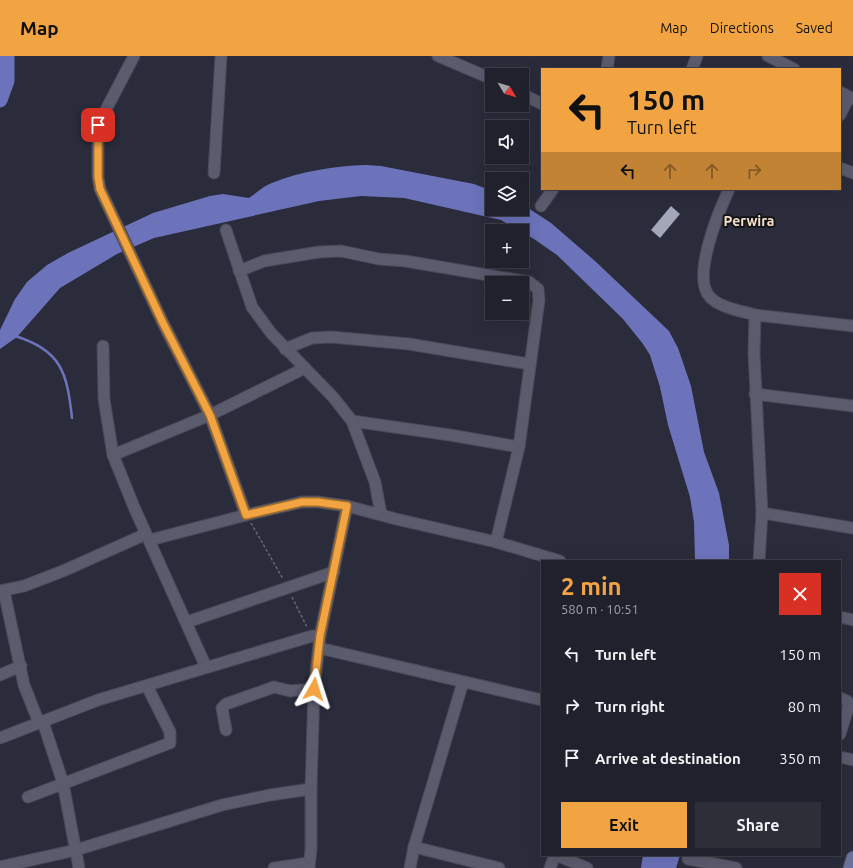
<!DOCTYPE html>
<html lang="en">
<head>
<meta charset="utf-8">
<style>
  :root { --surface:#20212c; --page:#2d2e38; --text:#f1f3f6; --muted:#a2a3a9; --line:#3d3e48; --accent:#f3a442 }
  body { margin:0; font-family:Ubuntu,sans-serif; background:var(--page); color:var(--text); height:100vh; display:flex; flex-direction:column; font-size:15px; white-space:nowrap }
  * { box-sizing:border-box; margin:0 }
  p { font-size:13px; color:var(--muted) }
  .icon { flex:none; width:22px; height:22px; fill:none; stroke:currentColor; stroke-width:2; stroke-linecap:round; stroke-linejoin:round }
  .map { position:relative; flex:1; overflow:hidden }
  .details { position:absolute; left:541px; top:504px; width:300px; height:296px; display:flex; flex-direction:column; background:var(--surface); border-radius:0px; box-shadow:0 4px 16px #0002,0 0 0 1px var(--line) }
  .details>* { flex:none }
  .hud { position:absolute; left:541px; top:12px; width:300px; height:122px; border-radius:0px; box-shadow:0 4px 16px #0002,0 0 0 1px var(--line); background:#f3a442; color:#111; overflow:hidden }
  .needle { width:26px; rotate:128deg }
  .buttons { position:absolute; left:485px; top:12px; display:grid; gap:8px }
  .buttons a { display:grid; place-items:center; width:44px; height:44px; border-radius:0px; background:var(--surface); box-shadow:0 4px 16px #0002,0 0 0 1px var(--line); font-size:20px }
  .pin { position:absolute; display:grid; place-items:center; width:34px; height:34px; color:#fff; margin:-17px; border-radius:8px; box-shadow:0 2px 6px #0006 }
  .me { position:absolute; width:44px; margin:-22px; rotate:6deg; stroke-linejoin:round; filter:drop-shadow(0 0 3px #0008) }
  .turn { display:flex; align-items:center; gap:14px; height:84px; padding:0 20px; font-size:18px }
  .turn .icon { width:52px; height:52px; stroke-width:2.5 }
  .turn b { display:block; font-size:28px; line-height:34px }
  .lanes { display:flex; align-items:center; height:38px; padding:0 20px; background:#0003; justify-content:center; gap:20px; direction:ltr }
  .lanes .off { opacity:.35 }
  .round { display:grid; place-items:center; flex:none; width:42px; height:42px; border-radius:0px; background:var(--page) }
  .overview { display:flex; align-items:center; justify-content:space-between; height:68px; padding:0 20px }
  h1 { font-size:24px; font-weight:700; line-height:30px; color:var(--accent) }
  .primary-button { display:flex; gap:8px; margin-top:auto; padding:8px 20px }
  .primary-button a { flex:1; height:46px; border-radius:0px; background:var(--accent); color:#111; font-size:16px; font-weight:700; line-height:46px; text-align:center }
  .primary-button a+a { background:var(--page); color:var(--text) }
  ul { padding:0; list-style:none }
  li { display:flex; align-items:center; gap:12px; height:52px; padding:0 20px }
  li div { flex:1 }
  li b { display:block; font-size:15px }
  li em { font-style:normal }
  header { display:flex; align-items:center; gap:24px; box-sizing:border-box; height:56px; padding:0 20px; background:var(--accent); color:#111 }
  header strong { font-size:19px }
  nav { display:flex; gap:22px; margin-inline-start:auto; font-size:14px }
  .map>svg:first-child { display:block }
  .water { fill:#6c73bb }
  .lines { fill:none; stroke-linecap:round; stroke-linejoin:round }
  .stream { stroke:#6c73bb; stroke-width:2.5 }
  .river { stroke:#6c73bb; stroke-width:15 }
  .building { fill:#a4a7ba }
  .minor-casing { stroke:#474956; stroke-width:13 }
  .major-casing { stroke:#474956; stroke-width:15 }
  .path { stroke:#676876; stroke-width:1.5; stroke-dasharray:3 2; stroke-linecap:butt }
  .minor { stroke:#5a5c6e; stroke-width:11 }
  .major { stroke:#6d729c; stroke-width:13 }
  .route-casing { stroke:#9e6b2b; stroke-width:10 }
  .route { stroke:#f3a442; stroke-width:7 }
  .labels { text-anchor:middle; stroke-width:4; stroke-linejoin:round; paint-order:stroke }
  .quarter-label { font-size:14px; font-weight:bold; fill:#f6e0c8; stroke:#14151b }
</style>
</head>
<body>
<header>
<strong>Map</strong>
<nav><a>Map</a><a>Directions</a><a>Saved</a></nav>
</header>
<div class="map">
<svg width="853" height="812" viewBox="0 0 853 812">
  <rect width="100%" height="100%" fill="#2a2c3b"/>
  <g class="water">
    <path d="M366 109 381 110 474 128 492 135V153H522V148L551 167 595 205 669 275 678 292 691 330 704 396 719 437 729 489V505H695L694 466 690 441 668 369 660 331 650 299 643 288 623 263 557 199 534 183 501 164 404 142 361 140 319 145 154 182 117 198 60 232 17 281 0 293V274L15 243 27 226 47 209 68 197 153 157 210 140 223 138 249 142C257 137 263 130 272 127 301 115 335 110 366 109Z"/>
    <path d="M643 799H680L676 812H641Z"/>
  </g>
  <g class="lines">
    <path class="stream" d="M15 280C61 294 67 316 72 362"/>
    <path class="river" d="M0 44 7 25V0"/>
  </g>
  <path class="building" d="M671 150 680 158 660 182 651 174Z"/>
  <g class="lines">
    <defs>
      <g id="minor">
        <path d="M134 0 98 69V121L100 133 163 267 210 359 246 459"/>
        <path d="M438 0 492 23"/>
        <path d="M768 0 794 13"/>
        <path d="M607 13 609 0"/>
        <path d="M692 13 697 0"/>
        <path d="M840 36 853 43"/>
        <path d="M522 38 542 48"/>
        <path d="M840 59 849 41"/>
        <path d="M840 112 853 117"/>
        <path d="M214 117 221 0"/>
        <path d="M729 133C719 155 691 222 710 241 720 252 742 255 755 259L754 297 762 457 759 505"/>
        <path d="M541 150 553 133"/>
        <path d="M226 174 252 251 271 277 333 341 352 365 375 426 381 458"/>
        <path d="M239 215 264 205 319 196 341 195 379 203 405 205 529 226 538 233 539 244 519 391 496 486"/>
        <path d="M755 259 853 270"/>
        <path d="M103 290 104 343 113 399 134 451 206 611"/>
        <path d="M285 293 312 282 331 281 409 288 529 308"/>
        <path d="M755 338 853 350"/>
        <path d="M352 365 450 379 519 391"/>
        <path d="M113 399 210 359 305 312"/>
        <path d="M762 457 853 472"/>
        <path d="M150 484 246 459 302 446H318L347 450 396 463 496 486 560 505"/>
        <path d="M0 535 24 530 63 515 146 478"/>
        <path d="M4 535 24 629 39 667"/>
        <path d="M840 561 853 564"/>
        <path d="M187 566 334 516"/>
        <path d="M319 592 542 644"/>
        <path d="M0 619 21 610"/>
        <path d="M840 642 847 645 849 649 840 678"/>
        <path d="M43 666 63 727 79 812"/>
        <path d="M226 674 222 652 226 648 274 631 290 635 314 633"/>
        <path d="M0 682 98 644 312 580H320"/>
        <path d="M840 701 853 704"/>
        <path d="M28 741 170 687V676L147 630"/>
        <path d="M414 791 499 812"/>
        <path d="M556 799 587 812"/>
        <path d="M688 803 736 812"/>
        <path d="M0 811 76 794 222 749 270 739 311 733"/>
        <path d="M274 812 309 807"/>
        <path d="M309 812 311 793V733L314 633 320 580 347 450"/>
        <path d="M410 812 414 791 463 626"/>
        <path d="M550 812 555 799"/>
      </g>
      <path id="major" d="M850 812 853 802"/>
    </defs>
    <use href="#minor" class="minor-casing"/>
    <use href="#major" class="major-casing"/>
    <g class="path">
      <path d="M251 467 283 523"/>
      <path d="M292 541 307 571"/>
    </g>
    <use href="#minor" class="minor"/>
    <use href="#major" class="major"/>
  </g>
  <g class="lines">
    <defs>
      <path id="route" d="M98 69V121L100 133 163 267 210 359 246 459 302 446H318L347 450 320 580 314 633"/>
    </defs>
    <use href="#route" class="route-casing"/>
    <use href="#route" class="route"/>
  </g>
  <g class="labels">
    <g class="quarter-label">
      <text x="749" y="170">Perwira</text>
    </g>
  </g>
</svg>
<div class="buttons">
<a><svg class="needle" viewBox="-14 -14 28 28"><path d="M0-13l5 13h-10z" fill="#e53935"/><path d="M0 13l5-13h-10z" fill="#a2a3a9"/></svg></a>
<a><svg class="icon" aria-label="sound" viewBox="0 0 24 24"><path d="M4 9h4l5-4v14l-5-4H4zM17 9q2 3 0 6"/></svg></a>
<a><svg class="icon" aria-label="layers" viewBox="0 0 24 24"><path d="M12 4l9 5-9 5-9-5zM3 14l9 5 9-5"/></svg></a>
<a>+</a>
<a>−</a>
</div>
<div class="pin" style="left:98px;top:69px;background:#d93025"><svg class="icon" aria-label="arrive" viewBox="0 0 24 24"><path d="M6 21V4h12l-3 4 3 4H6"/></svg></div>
<svg class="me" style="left:314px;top:633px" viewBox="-20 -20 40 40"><path d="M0-17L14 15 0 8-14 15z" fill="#f3a442" stroke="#fff" stroke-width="4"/></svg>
<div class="hud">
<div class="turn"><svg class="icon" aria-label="left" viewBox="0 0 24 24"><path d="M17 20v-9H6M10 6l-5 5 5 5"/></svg><div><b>150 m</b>Turn left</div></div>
<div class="lanes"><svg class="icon" aria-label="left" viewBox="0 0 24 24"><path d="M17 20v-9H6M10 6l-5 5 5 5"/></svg><svg class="icon off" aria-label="ahead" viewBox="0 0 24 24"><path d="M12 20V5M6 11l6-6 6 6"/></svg><svg class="icon off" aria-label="ahead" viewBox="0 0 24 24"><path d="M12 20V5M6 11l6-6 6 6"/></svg><svg class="icon off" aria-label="right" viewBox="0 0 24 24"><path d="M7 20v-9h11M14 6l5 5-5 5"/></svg></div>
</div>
<section class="details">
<div class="overview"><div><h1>2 min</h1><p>580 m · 10:51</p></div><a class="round" style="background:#d93025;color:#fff"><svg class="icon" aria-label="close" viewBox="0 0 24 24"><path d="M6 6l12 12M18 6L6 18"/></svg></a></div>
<ul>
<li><svg class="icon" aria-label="left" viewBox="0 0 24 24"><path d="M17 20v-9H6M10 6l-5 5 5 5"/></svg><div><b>Turn left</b></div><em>150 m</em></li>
<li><svg class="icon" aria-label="right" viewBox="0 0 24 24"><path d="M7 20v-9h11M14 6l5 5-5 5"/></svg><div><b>Turn right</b></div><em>80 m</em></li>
<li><svg class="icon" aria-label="arrive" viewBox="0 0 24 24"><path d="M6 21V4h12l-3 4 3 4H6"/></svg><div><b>Arrive at destination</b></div><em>350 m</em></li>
</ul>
<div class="primary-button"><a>Exit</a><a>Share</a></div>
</section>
</div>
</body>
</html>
